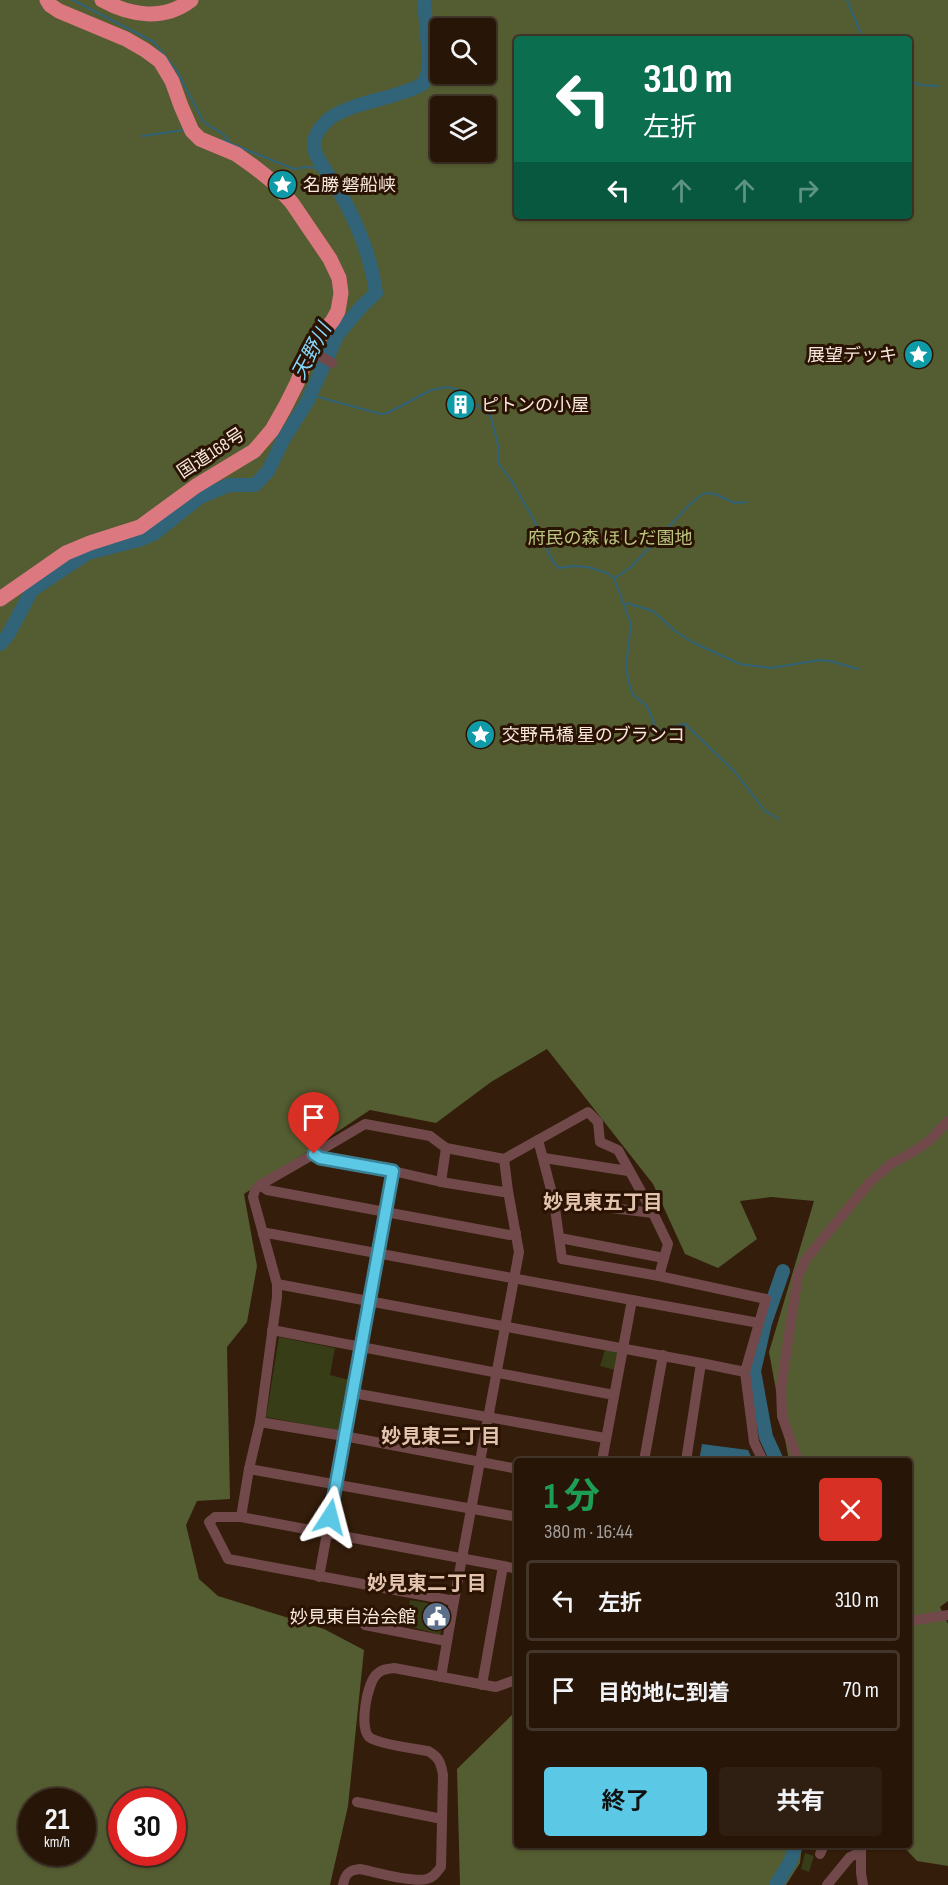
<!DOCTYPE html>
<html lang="ja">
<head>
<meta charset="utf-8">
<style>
  :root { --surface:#271608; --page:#2f1f12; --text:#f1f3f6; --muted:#a49f9c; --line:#433529; --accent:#5bc8e6 }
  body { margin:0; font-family:"Sofia Sans Condensed","Noto Sans JP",sans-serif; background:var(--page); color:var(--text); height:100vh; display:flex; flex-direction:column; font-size:22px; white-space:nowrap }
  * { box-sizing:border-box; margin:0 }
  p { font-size:20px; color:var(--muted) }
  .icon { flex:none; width:33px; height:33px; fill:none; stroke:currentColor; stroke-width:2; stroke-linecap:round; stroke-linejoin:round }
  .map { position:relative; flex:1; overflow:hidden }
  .side { position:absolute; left:514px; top:1458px; width:398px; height:390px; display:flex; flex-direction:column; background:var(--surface); border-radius:6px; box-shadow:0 2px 4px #0004,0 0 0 2px var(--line) }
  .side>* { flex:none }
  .banner { position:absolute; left:514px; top:36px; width:398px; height:183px; border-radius:6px; box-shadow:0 2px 4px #0004,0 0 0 2px var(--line); background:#0b6e4f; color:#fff; overflow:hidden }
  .controls { position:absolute; left:430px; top:18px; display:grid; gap:12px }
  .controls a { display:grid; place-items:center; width:66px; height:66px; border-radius:6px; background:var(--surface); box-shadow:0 2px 4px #0004,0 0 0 2px var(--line); font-size:30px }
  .speed { position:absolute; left:18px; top:1788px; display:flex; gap:12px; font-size:30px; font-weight:700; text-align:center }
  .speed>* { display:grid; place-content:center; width:78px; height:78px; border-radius:50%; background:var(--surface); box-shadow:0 2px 4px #0004,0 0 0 2px var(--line); line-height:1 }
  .speed small { font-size:15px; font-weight:400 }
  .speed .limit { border:9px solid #d22; background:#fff; color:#111 }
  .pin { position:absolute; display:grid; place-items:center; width:51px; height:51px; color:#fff; margin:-62px -26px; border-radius:50% 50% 50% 0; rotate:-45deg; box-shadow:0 0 6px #0007 }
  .pin .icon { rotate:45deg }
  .me { position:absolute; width:66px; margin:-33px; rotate:9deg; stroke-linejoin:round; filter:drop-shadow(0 0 4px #0008) }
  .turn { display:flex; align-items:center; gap:21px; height:126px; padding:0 30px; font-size:27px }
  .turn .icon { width:78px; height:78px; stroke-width:2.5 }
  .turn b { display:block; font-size:42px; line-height:51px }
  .lanes { display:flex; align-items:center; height:57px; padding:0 30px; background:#0003; justify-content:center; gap:30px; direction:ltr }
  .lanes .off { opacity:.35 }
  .round { display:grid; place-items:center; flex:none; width:63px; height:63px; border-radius:6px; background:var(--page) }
  .summary { display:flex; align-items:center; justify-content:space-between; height:102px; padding:0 30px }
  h1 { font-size:36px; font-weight:700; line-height:45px; color:#1e9e55 }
  .primary-button { display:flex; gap:12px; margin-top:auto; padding:12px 30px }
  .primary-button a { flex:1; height:69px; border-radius:6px; background:var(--accent); color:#111; font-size:24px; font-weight:700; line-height:69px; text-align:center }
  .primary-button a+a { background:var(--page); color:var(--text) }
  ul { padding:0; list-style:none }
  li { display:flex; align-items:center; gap:18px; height:81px; margin:0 12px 9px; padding:0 18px; border:3px solid var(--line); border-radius:6px }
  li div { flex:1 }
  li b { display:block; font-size:22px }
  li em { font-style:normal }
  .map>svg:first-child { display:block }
  .green { fill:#373d17 }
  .forest { fill:#545c31; fill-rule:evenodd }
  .water { fill:#316379 }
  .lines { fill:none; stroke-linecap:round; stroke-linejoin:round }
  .stream { stroke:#316379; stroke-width:2 }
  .river { stroke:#316379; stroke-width:14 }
  .minor { stroke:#71494b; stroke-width:10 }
  .highway { stroke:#dc7880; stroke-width:15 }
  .route-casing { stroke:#3b8296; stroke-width:15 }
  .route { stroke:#5bc8e6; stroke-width:10 }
  .labels { text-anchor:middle; stroke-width:6; stroke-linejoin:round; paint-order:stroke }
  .poi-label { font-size:18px; fill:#f7e7dc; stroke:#2a1303; text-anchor:start }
  .street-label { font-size:18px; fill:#f7e7dc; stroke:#2a1303 }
  .park-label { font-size:18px; fill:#bac781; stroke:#2a1303 }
  .water-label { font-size:20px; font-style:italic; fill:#85d6fa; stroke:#2a1303 }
  .neighbourhood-label { font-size:20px; font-weight:bold; fill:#e2c3ae; stroke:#2a1303 }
</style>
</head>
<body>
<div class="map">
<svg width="948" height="1885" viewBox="0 0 948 1885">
  <rect width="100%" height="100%" fill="#341d0b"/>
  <g class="green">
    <path d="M279 1337 335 1348 330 1375 349 1380 340 1431 266 1417Z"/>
    <path d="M605 1350 619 1352 615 1370 600 1366Z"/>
    <path d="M410 1600 428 1603 425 1620 443 1625 440 1635 405 1625Z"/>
    <path d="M805 1853 814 1856 809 1872 801 1869Z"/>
  </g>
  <g class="forest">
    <path d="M0 0H948V1601L940 1607 948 1624V1866L917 1861 902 1845H909V1461H789L769 1352 814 1201 771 1197 740 1201 757 1239 718 1268 685 1254 653 1184 547 1049 491 1082 436 1123 370 1110 244 1194 257 1266 247 1322 227 1347 230 1499 197 1501 186 1525 199 1579 218 1596 324 1629 364 1650 348 1806 330 1885H0ZM441 28H486V74H441ZM518 39H909V216H518ZM441 106H486V152H441ZM32 1802H82V1852H32ZM122 1802H172V1852H122Z"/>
    <path d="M517 1710 518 1845H802L800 1863 786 1885H460L457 1769Z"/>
  </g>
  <path class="water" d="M702 1444 748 1450 753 1461H699Z"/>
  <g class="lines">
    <g class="stream">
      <path d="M73 0 154 42 177 71 203 121C213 130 223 130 229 142"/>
      <path d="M847 0 863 39"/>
      <path d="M909 81 921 85 939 86"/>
      <path d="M142 136 184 130"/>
      <path d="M222 140 294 169 306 167 325 169"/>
      <path d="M311 395 381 414 387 413 405 404 431 390 448 387 459 390 491 417 498 445V463L511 480 534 520 553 562 559 568 573 566 588 567 607 573 614 578 631 624 626 666 629 684 633 695 647 706 657 730C666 731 676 725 685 724L734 771 765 811 779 819"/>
      <path d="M615 578 631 567 692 502 705 493 715 494 735 503 746 502"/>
      <path d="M626 603 653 611 675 631 694 643 740 664 771 668 820 660 830 661 858 669"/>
    </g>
    <g class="river">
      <path d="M0 644 8 635 32 590 88 553 139 540 155 533 200 497 229 485H255L268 471 283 440 307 402 338 334 361 307 376 293C371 255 353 211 331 179 325 169 312 154 314 142 315 134 323 124 329 119 353 101 397 99 423 84L429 69V59L424 0"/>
      <path d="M777 1461 766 1437 754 1371 765 1323 783 1271"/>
      <path d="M776 1885 790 1862 796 1845"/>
    </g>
    <g class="minor">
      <path d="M310 350 332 363"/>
      <path d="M538 1140 554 1201 562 1259 659 1276"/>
      <path d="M314 1154 365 1124 430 1136 446 1148 504 1159 588 1112 598 1122 600 1142 618 1150 653 1213 668 1244 659 1276 766 1299 745 1372 701 1363 686 1461"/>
      <path d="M544 1158 628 1171"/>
      <path d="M393 1171 441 1182 446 1148"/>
      <path d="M441 1182 503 1192 508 1191 504 1159"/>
      <path d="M260 1185 267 1190 510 1235 516 1233"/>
      <path d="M554 1201 653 1213"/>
      <path d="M263 1234 267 1233 632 1300 602 1461"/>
      <path d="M560 1238 664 1258"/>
      <path d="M277 1284 701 1363"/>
      <path d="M632 1300 759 1323"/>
      <path d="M272 1330 614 1395"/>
      <path d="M745 1372 754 1442 763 1461"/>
      <path d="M353 1393 605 1438"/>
      <path d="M260 1422 344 1436 518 1469"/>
      <path d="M644 1461 663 1355"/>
      <path d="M798 1461 782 1416 781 1388 798 1275 806 1259 870 1182 891 1164 916 1150 929 1141 948 1121"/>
      <path d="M249 1469 260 1422 277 1297V1284L253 1197 255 1190 260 1185 314 1154 320 1158 393 1171 319 1577"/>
      <path d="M241 1517 503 1566 482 1685"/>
      <path d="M503 1566 518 1569"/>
      <path d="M454 1601 519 1252 508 1191"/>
      <path d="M909 1621 948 1615"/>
      <path d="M365 1625 446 1641"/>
      <path d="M441 1677 454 1601 228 1559 209 1522 215 1517H241L249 1469 518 1517"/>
      <path d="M357 1802 442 1819"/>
      <path d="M861 1847V1873L863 1885"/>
      <path d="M820 1854 824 1845"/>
      <path d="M343 1885C345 1874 349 1870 360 1869 375 1872 413 1883 427 1879 434 1877 437 1872 441 1867L443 1775C441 1763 439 1757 428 1751 416 1749 377 1744 369 1737 359 1727 367 1683 377 1674 382 1669 387 1669 394 1668L496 1687 518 1679"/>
      <path d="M827 1885 850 1857 861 1852"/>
    </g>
    <g class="highway">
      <path d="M102 0C131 16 164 21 191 0"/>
      <path d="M0 599 66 553 90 543 140 527 196 486 254 451 272 430 285 407 297 383 310 350 333 320 338 311 341 293 339 278 330 259 292 203 272 181 253 166 236 154 200 139 192 131 181 106 172 81 160 61 145 50 126 39 59 11 50 5 47 0"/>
    </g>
  </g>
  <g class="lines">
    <defs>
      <path id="route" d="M314 1154 320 1158 393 1171 330 1517"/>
    </defs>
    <use href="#route" class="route-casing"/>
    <use href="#route" class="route"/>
  </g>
  <defs>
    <symbol id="sight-disc" viewBox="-11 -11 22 22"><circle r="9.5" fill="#0f9aa8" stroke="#2a1303"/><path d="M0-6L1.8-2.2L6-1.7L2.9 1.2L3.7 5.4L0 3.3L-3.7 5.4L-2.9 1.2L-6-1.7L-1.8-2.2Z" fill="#fff"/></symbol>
    <symbol id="building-disc" viewBox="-11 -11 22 22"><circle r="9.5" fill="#0f9aa8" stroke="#2a1303"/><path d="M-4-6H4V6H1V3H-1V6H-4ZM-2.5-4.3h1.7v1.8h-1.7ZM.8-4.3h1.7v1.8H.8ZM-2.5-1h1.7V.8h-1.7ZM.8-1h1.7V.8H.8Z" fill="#fff"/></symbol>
    <symbol id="civic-disc" viewBox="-11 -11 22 22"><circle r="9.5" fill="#5c6f8a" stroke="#2a1303"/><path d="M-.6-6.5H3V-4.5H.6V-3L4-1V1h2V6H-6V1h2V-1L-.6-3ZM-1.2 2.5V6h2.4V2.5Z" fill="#fff"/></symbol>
  </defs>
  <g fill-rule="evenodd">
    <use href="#sight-disc" x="266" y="168" width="33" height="33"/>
    <use href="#sight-disc" x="902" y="338" width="33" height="33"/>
    <use href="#building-disc" x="444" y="388" width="33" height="33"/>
    <use href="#sight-disc" x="464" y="718" width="33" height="33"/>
    <use href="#civic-disc" x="420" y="1600" width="33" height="33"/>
  </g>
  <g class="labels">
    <g class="poi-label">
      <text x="303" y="191">名勝 磐船峡</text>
      <text x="897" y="361" text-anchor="end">展望デッキ</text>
      <text x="481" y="411">ピトンの小屋</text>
      <text x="502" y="741">交野吊橋 星のブランコ</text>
      <text x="416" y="1623" text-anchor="end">妙見東自治会館</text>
    </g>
    <g class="street-label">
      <text transform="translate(211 453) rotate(-33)" y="6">国道168号</text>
    </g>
    <g class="park-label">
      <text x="610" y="544">府民の森 ほしだ園地</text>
    </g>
    <g class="water-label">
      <text transform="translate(311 351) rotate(-62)" y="7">天野川</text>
    </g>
    <g class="neighbourhood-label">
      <text x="603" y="1209">妙見東五丁目</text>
      <text x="441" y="1443">妙見東三丁目</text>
      <text x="427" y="1590">妙見東二丁目</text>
    </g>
  </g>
</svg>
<div class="controls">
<a><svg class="icon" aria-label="search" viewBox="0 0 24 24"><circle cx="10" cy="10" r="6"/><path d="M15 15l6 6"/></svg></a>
<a><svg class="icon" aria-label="layers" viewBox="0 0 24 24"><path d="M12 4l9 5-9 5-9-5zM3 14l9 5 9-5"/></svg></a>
</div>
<div class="speed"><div>21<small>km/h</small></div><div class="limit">30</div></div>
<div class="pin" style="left:314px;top:1154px;background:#d93025"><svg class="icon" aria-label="arrive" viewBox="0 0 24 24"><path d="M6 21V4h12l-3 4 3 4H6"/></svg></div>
<svg class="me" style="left:330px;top:1517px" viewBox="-20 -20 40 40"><path d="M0-17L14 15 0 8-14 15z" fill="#5bc8e6" stroke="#fff" stroke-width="4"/></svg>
<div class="banner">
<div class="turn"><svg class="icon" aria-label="left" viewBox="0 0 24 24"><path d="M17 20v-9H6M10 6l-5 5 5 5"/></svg><div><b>310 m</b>左折</div></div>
<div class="lanes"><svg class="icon" aria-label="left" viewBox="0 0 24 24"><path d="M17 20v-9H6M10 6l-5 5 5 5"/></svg><svg class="icon off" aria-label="ahead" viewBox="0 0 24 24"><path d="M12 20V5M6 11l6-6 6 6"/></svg><svg class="icon off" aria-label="ahead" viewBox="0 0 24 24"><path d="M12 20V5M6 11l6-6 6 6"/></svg><svg class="icon off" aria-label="right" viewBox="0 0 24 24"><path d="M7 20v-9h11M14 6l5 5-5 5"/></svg></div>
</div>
<section class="side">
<div class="summary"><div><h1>1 分</h1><p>380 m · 16:44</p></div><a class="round" style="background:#d93025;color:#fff"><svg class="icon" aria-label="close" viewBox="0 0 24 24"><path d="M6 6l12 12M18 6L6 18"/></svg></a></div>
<ul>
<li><svg class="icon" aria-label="left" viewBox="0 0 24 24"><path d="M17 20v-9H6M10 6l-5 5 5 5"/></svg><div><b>左折</b></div><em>310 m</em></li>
<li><svg class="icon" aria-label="arrive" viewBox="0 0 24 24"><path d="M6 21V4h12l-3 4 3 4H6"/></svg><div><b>目的地に到着</b></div><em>70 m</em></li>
</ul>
<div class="primary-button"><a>終了</a><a>共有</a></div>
</section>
</div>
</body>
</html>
